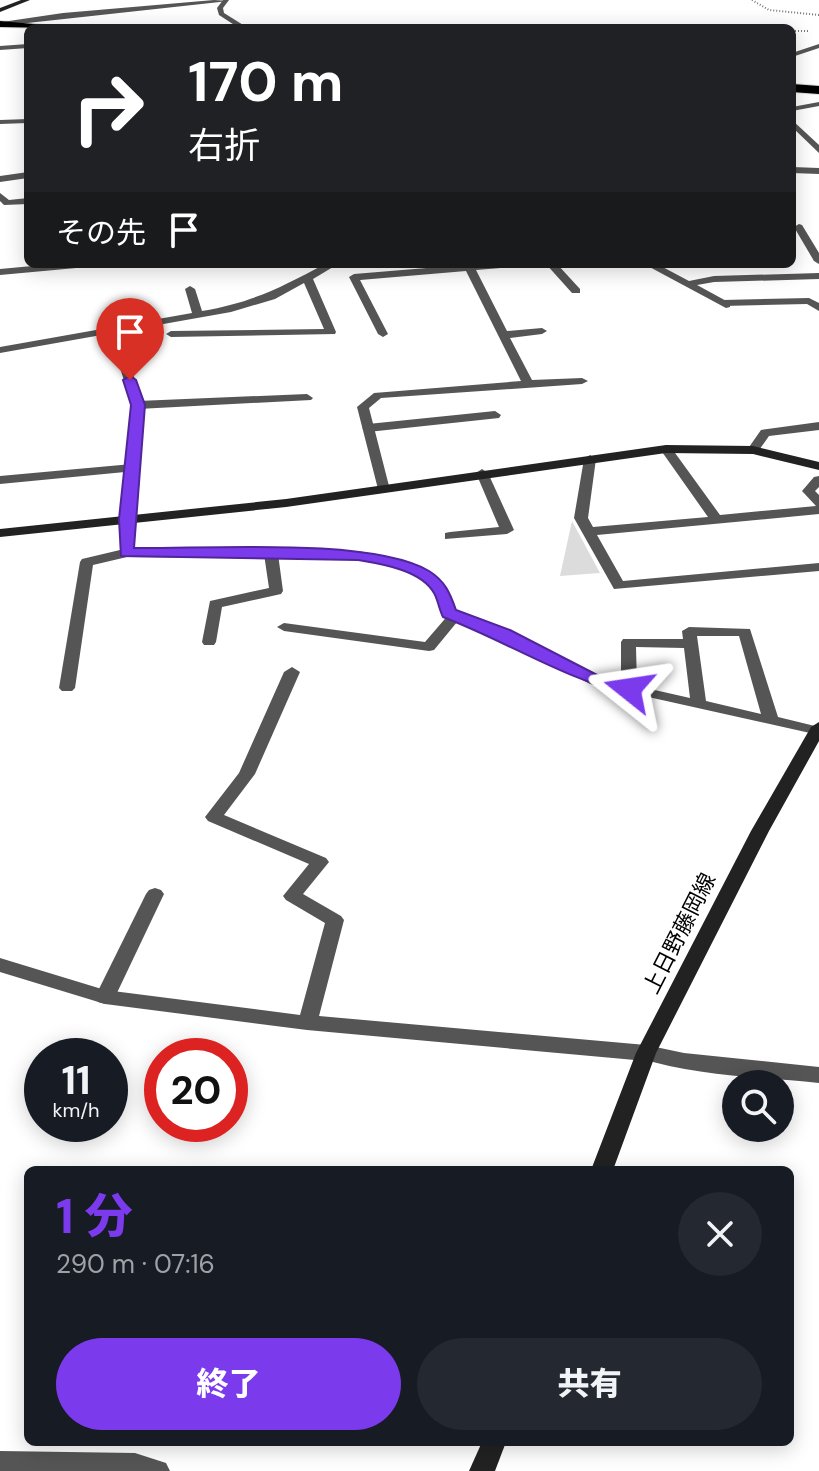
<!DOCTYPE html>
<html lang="ja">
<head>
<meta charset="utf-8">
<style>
  :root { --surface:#171b24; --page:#242831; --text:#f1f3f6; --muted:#9ea1a6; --accent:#7c3aed }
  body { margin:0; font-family:"DM Sans","Noto Sans JP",sans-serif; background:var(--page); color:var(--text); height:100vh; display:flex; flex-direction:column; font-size:30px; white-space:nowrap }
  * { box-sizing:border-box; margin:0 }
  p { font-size:26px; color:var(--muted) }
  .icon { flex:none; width:44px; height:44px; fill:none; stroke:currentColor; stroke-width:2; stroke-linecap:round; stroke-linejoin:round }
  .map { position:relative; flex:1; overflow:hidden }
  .details { position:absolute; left:24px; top:1166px; width:770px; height:280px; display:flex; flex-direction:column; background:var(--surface); border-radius:12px; box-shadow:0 4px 20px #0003 }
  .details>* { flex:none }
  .hud { position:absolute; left:24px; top:24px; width:772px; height:244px; border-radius:12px; box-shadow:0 4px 20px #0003; background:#202124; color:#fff; overflow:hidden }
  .buttons { position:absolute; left:722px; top:1070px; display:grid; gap:16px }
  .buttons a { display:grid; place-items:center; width:72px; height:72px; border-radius:50%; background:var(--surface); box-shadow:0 4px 20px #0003; font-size:40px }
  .speed { position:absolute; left:24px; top:1038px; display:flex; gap:16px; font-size:40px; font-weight:700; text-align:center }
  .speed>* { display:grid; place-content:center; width:104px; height:104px; border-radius:50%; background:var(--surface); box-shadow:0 4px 20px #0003; line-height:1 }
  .speed small { font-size:20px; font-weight:400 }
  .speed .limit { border:12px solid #d22; background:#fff; color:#111 }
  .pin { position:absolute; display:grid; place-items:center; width:68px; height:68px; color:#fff; margin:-82px -34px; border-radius:50% 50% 50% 0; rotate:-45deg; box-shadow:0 0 8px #0007 }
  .pin .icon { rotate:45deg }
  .me { position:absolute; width:88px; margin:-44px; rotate:285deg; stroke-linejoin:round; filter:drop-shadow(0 0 6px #0008) }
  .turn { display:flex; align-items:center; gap:28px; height:168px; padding:0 32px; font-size:36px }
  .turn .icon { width:104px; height:104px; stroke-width:2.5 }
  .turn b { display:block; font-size:56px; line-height:68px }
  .then { display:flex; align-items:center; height:76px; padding:0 32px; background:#0003; gap:16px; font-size:30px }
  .round { display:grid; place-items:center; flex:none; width:84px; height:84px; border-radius:42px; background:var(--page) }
  .summary { display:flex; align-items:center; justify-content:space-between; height:136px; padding:0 32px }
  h1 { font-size:48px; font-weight:800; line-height:60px; color:var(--accent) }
  .cta { display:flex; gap:16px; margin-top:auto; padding:16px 32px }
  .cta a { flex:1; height:92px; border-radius:48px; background:var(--accent); color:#fff; font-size:32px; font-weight:800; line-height:92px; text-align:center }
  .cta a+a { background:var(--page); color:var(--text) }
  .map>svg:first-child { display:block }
  .green { fill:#dcdcdc }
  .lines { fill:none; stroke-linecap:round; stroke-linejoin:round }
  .highway-casing { stroke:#dbdbdb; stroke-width:2 }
  .path { stroke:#777; stroke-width:2; stroke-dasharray:1 2; stroke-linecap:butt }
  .lane { fill:#555; fill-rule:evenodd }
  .street { fill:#555; fill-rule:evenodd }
  .secondary { fill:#222; fill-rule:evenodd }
  .highway { fill:#000; fill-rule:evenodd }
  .route { fill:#7c3aed; stroke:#51269a; stroke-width:2 }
  .labels { text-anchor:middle; stroke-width:7; stroke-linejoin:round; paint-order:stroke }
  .street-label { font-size:22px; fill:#000; stroke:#fff }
</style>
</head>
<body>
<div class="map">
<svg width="819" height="1471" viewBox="0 0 819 1471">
  <rect width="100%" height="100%" fill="#fff"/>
  <path class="green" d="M572 521 600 573 560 576Z"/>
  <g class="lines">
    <defs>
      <g id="highway">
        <path d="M0 21 45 25 50 28 0 27Z"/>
        <path d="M792 84 819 86V94L792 92Z"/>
      </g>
    </defs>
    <use href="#highway" class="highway-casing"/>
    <g class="path">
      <path d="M752 0 769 10 819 15"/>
      <path d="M792 31H810"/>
    </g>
    <g class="lane">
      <path d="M214 0 229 1 0 26 2 22 63 13Z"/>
      <path d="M819 44V48L792 57V53Z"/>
      <path d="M54 264H92L87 267 0 275V269Z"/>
      <path d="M546 264H557L580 289V293H572Z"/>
      <path d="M809 298 819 303V311L807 304 723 306 718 303 723 300Z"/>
      <path d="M113 328 118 331 144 405 138 468 132 472 126 468 132 405 108 331Z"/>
      <path d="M495 411 501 415 499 418 368 432 362 428 368 424Z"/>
      <path d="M482 469 488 473 514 530 507 534 445 539V533L450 532 499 527 476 473Z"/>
      <path d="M271 550 278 554 283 591 281 594 222 607 216 642 214 645H204L202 642 210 601 269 588 264 554Z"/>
      <path d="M455 612 462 616 434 650 429 651 284 631 277 627 284 623 425 642 450 613Z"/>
      <path d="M689 627 750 629 778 717 819 727V735L590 684 519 645 521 642H531L600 678 621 682V642L623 639H683L682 631ZM697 636H739L761 714 706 701ZM636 647 684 648 690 698 637 686Z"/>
      <path d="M155 888 161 890 164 894 115 997 112 1002 105 1004 98 1002 95 997 146 894 149 890Z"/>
      <path d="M646 1045 684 1053 819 1067V1083C760 1077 696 1076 639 1058L636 1053 639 1048Z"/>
    </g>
    <g class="street">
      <path d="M223 0H229L223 8 224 13 248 28H239L219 15 217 8Z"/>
      <path d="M28 44V48L0 50V46Z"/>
      <path d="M819 102V106L792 111V107Z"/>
      <path d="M28 119V123L0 124V120Z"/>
      <path d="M792 120 819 145V153L792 127Z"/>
      <path d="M792 167 819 168V174L792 173Z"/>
      <path d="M28 172V178L0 182V176Z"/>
      <path d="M0 193 9 200 28 198V204L4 205 0 201Z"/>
      <path d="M799 224 802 225 819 253V264L814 261 794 227Z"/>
      <path d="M325 264H338L313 279 336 332 335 334 171 337 166 334 171 331 324 329 304 283 275 299 231 312 0 353V347L192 313 185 289 190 286 195 289 202 311C253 302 280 288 325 264Z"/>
      <path d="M475 264H517L512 267 476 270 507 331 542 328 547 331 542 334 510 338 532 380 582 378 588 381 582 384 381 398 369 408 389 486 388 489H378L357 407 374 393 521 381 466 271 360 280 388 334 383 337 378 334 349 277 354 274Z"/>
      <path d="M644 264H657L689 281 714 276 819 273V279L714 282 697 285 730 303V307L726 308Z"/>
      <path d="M307 394 313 398 311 400 138 409 132 405 138 401Z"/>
      <path d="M819 422V430L769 436 757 453 753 454 747 450 761 430Z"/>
      <path d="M666 445 670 446 720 515 816 506 802 491 814 477 819 476V487L815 491 819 495V514L597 535 623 581 819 563V571L614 589 574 518 584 459 590 455 596 459 588 518 593 527 708 517 660 449Z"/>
      <path d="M132 464 138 468 134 549 358 551C401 559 441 563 455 610L531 642 533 645 531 648H521L444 616C440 608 439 599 435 592 420 568 383 564 358 559L127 557 93 565 75 688 72 691H62L59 688 80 562 82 559 120 550 125 472 0 484V476Z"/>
      <path d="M292 667 300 672 255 774 224 815 326 858 329 862 303 894 341 916 344 920 319 1016 646 1045 653 1048 656 1053 653 1058 646 1061 307 1030 105 1004 0 972V958L105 990 300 1015 325 923 286 900 283 896 309 864 208 821 205 817 239 773 284 672Z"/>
      <path d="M0 1451 135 1453 166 1463 170 1471H0Z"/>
    </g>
    <g class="secondary">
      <path d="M21 0H30L0 12V8Z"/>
      <path d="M666 445 753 446 819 462V470L753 454 666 453 286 507 0 537V529L286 499Z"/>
      <path d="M819 722V741L769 831 656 1053 613 1170H591L636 1053 751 831 811 727Z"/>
      <path d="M482 1442H506L495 1471H469Z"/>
    </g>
    <use href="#highway" class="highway"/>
  </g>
  <path class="route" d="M130 376 136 380 145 405 134 548C206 549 371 537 429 571 445 581 450 593 456 610L510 630 601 677 638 689 629 694C564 679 506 641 443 617 439 609 438 600 434 593 421 570 382 564 358 560L121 556 119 519 131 405 123 380Z"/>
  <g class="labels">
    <g class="street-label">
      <text transform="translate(679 933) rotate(-63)" y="8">上日野藤岡線</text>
    </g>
  </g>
</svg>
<div class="buttons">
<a><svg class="icon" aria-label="search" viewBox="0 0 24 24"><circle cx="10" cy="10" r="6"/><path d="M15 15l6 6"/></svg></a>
</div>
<div class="speed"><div>11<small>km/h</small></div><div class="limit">20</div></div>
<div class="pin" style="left:130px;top:380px;background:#d93025"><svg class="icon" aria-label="arrive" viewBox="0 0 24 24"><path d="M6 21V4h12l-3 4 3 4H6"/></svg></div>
<svg class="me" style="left:629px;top:689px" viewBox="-20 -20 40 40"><path d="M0-17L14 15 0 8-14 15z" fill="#7c3aed" stroke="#fff" stroke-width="4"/></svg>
<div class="hud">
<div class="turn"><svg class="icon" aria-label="right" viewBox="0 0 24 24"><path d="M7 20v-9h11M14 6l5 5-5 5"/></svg><div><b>170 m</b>右折</div></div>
<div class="then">その先<svg class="icon" aria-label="arrive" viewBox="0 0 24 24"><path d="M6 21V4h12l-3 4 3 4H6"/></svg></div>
</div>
<section class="details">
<div class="summary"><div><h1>1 分</h1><p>290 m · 07:16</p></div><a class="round"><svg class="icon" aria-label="close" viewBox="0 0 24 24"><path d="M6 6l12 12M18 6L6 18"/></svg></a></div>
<div class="cta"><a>終了</a><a>共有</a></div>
</section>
</div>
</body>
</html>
